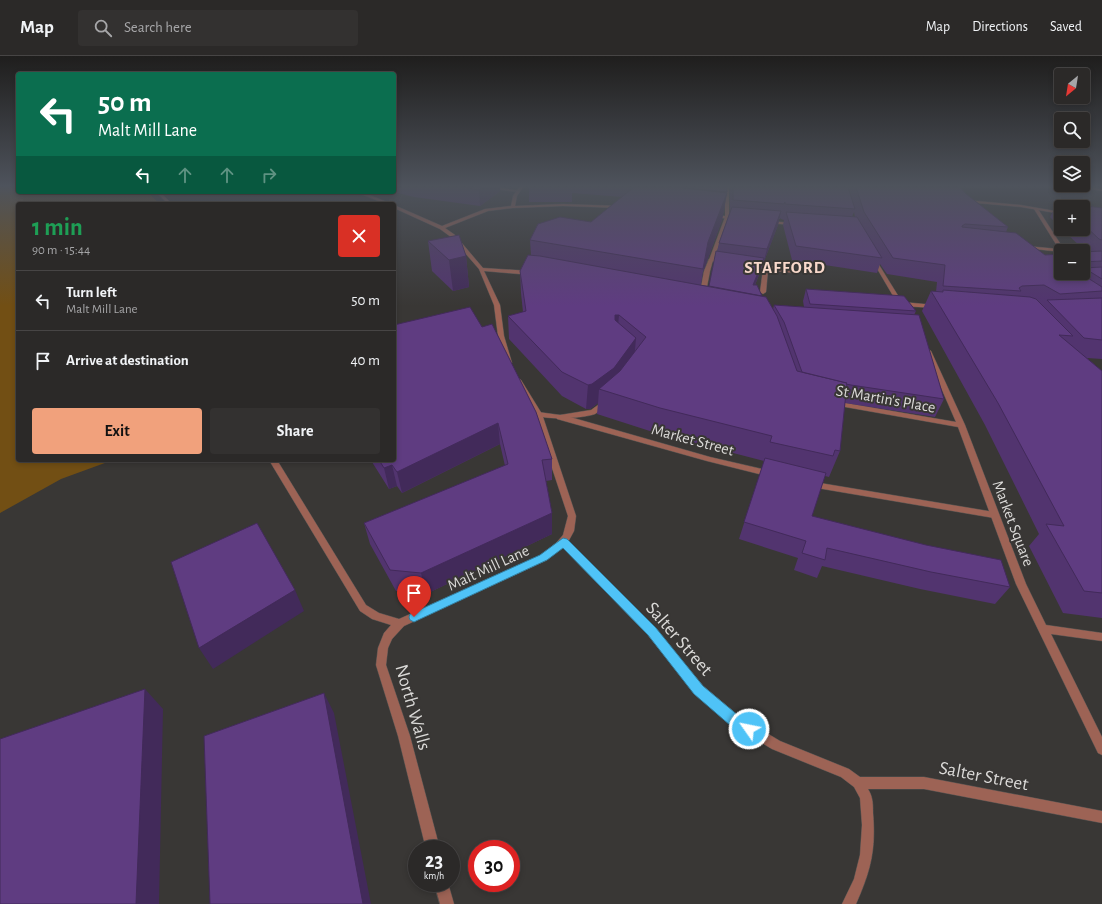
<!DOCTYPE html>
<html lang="en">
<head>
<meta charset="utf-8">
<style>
  :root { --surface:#2b2928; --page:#333130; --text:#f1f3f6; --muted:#a6a6a8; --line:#474545; --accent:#f1a17c }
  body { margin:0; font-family:"Alegreya Sans",sans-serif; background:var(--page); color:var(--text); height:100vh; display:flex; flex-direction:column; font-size:15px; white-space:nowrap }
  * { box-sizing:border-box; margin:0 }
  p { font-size:13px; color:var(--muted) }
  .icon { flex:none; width:22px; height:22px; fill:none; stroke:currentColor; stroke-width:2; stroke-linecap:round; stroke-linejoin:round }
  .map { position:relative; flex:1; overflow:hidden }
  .panel { position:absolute; left:16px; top:146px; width:380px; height:260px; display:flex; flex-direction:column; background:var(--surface); border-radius:4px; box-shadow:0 2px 6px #0003,0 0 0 1px var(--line) }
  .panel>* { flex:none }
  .top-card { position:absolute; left:16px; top:16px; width:380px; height:122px; border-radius:4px; box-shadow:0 2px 6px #0003,0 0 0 1px var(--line); background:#0b6e4f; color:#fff; overflow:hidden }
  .needle { width:26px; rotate:210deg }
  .buttons { position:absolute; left:1054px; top:12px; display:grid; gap:8px }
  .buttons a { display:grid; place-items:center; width:36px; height:36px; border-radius:4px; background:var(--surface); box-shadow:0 2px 6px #0003,0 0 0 1px var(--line); font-size:20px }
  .speed { position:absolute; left:408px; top:784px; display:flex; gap:8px; font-size:20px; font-weight:700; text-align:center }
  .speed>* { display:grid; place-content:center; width:52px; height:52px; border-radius:50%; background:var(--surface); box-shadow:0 2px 6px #0003,0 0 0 1px var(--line); line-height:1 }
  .speed small { font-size:10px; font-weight:400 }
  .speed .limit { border:6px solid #d22; background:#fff; color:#111 }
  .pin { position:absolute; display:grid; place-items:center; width:34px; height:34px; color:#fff; margin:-41px -17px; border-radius:50% 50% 50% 0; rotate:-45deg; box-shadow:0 0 4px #0007 }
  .pin .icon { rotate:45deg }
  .me { position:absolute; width:44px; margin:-22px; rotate:303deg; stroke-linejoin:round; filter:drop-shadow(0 0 3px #0008) }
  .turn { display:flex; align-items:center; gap:14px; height:84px; padding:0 16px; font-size:18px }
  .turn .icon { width:52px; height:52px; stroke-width:2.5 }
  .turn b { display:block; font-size:28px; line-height:34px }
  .lanes { display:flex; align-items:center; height:38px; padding:0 16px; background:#0003; justify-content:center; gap:20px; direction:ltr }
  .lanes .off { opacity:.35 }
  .round { display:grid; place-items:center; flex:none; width:42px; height:42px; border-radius:4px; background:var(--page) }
  .overview { display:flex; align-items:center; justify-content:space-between; height:68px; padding:0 16px }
  h1 { font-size:24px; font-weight:700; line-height:30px; color:#1e9e55 }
  .action { display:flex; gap:8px; margin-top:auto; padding:8px 16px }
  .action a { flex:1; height:46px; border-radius:4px; background:var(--accent); color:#111; font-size:16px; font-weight:700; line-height:46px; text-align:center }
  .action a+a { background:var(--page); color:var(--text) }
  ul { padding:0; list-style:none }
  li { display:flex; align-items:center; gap:12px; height:60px; padding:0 16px; border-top:1px solid var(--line) }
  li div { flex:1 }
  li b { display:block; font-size:15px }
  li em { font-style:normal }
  header { display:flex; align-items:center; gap:24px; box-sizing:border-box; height:56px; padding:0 20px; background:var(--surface); border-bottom:1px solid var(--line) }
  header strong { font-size:19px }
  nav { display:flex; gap:22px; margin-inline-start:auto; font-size:14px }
  .search { width:280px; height:36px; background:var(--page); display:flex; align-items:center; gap:10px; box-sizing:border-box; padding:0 14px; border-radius:4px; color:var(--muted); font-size:15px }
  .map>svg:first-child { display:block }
  .green { fill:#724f14 }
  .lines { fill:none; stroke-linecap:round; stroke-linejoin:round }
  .lane-casing { stroke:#565452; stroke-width:1 }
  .street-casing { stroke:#565452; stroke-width:1 }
  .lane { fill:#9d6355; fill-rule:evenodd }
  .street { fill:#9d6355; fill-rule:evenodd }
  .wall { fill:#52346f; fill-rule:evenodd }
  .shaded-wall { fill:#422a5a }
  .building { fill:#5f3c81; stroke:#422a5a }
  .route { fill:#4fc3f7; stroke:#337fa1 }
  .labels { text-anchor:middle; stroke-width:4; stroke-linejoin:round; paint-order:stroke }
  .street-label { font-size:16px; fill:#dbdad8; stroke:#393735 }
  .far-district-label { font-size:17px; font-weight:bold; letter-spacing:1px; fill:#f9d9cb; stroke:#393735 }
  .near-street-label { font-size:19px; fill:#dbdad8; stroke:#393735 }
</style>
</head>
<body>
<header>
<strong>Map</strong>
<div class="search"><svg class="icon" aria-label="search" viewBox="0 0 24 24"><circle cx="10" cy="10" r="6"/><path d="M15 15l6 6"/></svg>Search here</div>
<nav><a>Map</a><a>Directions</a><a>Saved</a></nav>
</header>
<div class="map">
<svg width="1102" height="848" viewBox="0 0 1102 848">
  <rect width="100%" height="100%" fill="#393735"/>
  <path class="green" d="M0 131H18V136H147L160 148H18V404H113L61 423 0 457Z"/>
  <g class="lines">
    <defs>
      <g id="lane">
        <path d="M480 131H497L520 135 518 136Z"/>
        <path d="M1083 131 1102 133V135L1085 132Z"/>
        <path d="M1036 152 1038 153 1065 195H1061V196L1026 192 1024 191 1026 190 1059 193 1034 153Z"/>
        <path d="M727 160 729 161 714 203 727 206 725 207 709 205V204L725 161Z"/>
        <path d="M752 208 793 213 796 215 793 217 768 214 766 236 763 238 760 236 763 213 750 211V209Z"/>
        <path d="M605 344 607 345 608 346 607 347C604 351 600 355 595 358 586 362 543 365 534 358L538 356 560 359 591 354Z"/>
        <path d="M820 427 994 456 997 457 998 459 997 461 994 462 817 432 816 430Z"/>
      </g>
      <g id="street">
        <path d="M519 131H523L517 140 515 150 563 148 621 150 623 151 621 152 563 150 513 152 488 155 445 172 455 179 483 212 531 215 534 217 531 219 484 215 500 249 504 280 512 307 509 309 506 307 498 280 494 249 479 213 451 181 440 173 394 152V149L442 170 485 153 511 150 513 140Z"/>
        <path d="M725 131H729V161L741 162V164L712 161 710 160 712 159 725 160Z"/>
        <path d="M156 136H160L172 148H168Z"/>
        <path d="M356 136H362L392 148H386Z"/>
        <path d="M966 144 1021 149 1061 156V158L1021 151 965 146V144Z"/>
        <path d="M768 165 794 167 796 168 794 169 766 167V165Z"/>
        <path d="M709 203 713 204 710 215 705 241 702 243 699 241 704 215Z"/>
        <path d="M872 203 876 204 902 246 935 249 937 250V252L899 250 872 204Z"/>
        <path d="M928 293 931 295 965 369 1026 528 1046 569 1102 577V585L1051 578 1102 681V699L1098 697 1016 528 958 371 834 349 831 347 834 345 956 366 925 295Z"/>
        <path d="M518 322 521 324 542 358 576 460 574 475 568 486 656 573 703 630 740 661 780 685 849 713 860 721H924L1102 755V767L924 733H868C873 741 873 748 873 757 876 794 871 814 856 848H842L854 823 860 799 862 769 860 742 854 731 841 721 772 693 732 669 695 638 648 579 563 491 547 504 404 570 392 583 388 592 386 609 410 680 440 793H426L398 680 376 609 378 592 384 577 391 569 372 563 360 555 269 404H277L366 549 379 557 399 563 541 500 557 486 563 479 568 460 534 358 515 324Z"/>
        <path d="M557 359H563L710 401 771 415 775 418 771 421 707 405 557 363 556 361Z"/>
        <path d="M434 827H448L454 848H440Z"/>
      </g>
    </defs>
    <use href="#lane" class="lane-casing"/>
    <use href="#street" class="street-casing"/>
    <use href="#lane" class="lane"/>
    <use href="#street" class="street"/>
  </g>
  <g class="wall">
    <path d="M394 131H500V135L480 150 414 141 394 136Z"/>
    <path d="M529 131H727V137L722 164 703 216 701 229 709 230 719 187 730 155V131H848L849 133V131H960L965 137 1008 171 1006 176 1061 217H1083V196H1086L1062 173H1083V151H1061V172L1050 161 1058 146 1102 152V303L1087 302 1102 315V562L1063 557 1029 490 1039 478 985 369 922 255 931 235 936 236 937 226 887 218 880 208 877 217 792 204 783 169 784 164 781 163V162L780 163H779L778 169 763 208H762L761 214 755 229 762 240 773 253 774 249 804 251 803 245 806 233 916 255 914 259 944 343 935 361 845 347 840 395 829 421 825 420 812 460 1010 531 995 548 920 533 822 510 817 522 794 514 798 502 739 483 764 405 656 377 597 358 598 347 590 353H586L562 340 509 283 508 260 523 256 521 237 520 215 531 199 530 184 591 166 623 141 572 137V146H529ZM854 156 855 161H852Z"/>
    <path d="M428 185 466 200 469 231 453 235 432 215Z"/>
    <path d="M394 269 552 403V424L546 425 552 457V478L426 538 396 535 370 488 364 467 505 410 500 388 402 437 397 430 389 433 372 406V404H394Z"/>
  </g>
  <g class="shaded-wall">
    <path d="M482 131H500V135L480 150 479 134Z"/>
    <path d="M727 137 722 164 703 216 708 186Z"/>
    <path d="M781 155 778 169 763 208 767 193Z"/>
    <path d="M466 200 469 231 453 235 449 204Z"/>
    <path d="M764 202 761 214 750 241 753 229Z"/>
    <path d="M615 259H619L617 282 613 283Z"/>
    <path d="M636 282 634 305 599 333 598 347 590 353H586L588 329Z"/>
    <path d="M498 367 500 388 402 437 397 416Z"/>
    <path d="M392 409 397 430 389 433 384 412Z"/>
    <path d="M552 457V478L426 538 421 517Z"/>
    <path d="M295 534 304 555 213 613 199 592Z"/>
    <path d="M145 633 163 653 159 848H136Z"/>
    <path d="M324 637 334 657 371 848H363Z"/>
  </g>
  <g class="building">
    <path d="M462 131H482L479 134Z"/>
    <path d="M634 131H676L727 137 708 186 703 213 530 184 538 168 560 161 591 166Z"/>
    <path d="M676 131H727V136Z"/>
    <path d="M733 131H848L855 153 785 148V146L784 148 733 144Z"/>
    <path d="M856 131H960L965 137 1008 171 965 168 962 170V171L1016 177 1045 199 1061 198V217H1080L1102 231V235L1060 238 1044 229 1022 230 1019 232 1021 235 943 230 945 209 893 202 864 156Z"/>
    <path d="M1058 146 1102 152V184L1099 183 1083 168V151H1064Z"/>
    <path d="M732 151 781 155 767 193 719 187Z"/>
    <path d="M786 156 857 161 882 202 796 190Z"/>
    <path d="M459 179 466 200 449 204 428 185Z"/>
    <path d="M716 195 764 202 753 229H757L762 240 709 230Z"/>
    <path d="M1102 195V205L1083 206V196Z"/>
    <path d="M528 199 540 200 766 241 777 260 797 315 847 327 840 395 835 394 833 400 770 386 772 380 660 352 599 333 620 315 646 281 619 259H615V264L636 282 614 312 592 328 588 329 562 316 508 260 526 255 520 215Z"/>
    <path d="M1102 211V223L1084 212Z"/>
    <path d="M806 233 904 240 916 255 810 248Z"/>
    <path d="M943 234 1030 241 1036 243 1073 280 1059 279 1102 315V537L1084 535 1046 468 1064 470 998 347 931 235 943 236Z"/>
    <path d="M1102 242V284L1084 282 1047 244Z"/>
    <path d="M774 249 919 259 944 343 851 329 846 328 847 327 802 316 784 266Z"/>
    <path d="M470 251 482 271 492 268 536 356 552 403 542 404 552 457 421 517 390 514 364 467 508 408 498 367 397 416 392 409 384 412 379 404H394V269Z"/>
    <path d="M765 402 826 417 812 460 926 489 1001 504 1010 531 931 516 827 492 825 504 802 497 806 485 744 466Z"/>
    <path d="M257 467 295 534 199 592 171 506Z"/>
    <path d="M145 633 136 848H0V683Z"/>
    <path d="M324 637 363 848H210L204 680Z"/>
  </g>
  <linearGradient id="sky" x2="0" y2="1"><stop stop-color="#1f1e1d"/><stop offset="0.52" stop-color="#4e535c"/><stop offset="1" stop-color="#4e535c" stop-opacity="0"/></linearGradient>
  <rect width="1102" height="250" fill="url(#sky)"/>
  <path class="route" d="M563 482 567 483 656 572 703 630 740 661 754 669 756 673 754 678 749 679 731 670 694 638 648 579 563 492 547 504 418 564 414 566 410 564 409 561 410 558 540 499Z"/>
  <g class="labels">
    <g class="street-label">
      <text transform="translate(886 342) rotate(10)" y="6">St Martin's Place</text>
      <text transform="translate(693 383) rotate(15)" y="6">Market Street</text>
      <text transform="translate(1014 467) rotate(69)" y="6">Market Square</text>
      <text transform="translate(488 511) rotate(-25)" y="6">Malt Mill Lane</text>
    </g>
    <g class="far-district-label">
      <text x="785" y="217">STAFFORD</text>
    </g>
    <g class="near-street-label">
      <text transform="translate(680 582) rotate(49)" y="7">Salter Street</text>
      <text transform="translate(414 651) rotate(74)" y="7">North Walls</text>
      <text transform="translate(984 719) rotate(11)" y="7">Salter Street</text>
    </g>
  </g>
</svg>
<div class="buttons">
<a><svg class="needle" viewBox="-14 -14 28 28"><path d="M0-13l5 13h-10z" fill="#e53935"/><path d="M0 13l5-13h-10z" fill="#a6a6a8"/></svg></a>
<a><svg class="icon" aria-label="search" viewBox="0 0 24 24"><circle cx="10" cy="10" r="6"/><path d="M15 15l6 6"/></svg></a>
<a><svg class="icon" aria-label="layers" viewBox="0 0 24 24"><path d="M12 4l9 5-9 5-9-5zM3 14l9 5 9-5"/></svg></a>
<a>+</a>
<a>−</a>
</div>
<div class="speed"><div>23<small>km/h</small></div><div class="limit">30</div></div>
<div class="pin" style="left:414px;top:561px;background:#d93025"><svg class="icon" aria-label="arrive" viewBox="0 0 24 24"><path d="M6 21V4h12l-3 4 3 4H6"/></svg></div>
<svg class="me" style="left:749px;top:673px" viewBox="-20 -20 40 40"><circle r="17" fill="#4fc3f7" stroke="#fff" stroke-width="3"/><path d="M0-11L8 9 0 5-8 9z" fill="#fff"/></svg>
<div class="top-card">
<div class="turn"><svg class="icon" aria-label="left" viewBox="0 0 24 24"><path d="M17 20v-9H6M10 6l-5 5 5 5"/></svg><div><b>50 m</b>Malt Mill Lane</div></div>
<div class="lanes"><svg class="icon" aria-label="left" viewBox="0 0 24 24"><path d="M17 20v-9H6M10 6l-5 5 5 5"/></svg><svg class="icon off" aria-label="ahead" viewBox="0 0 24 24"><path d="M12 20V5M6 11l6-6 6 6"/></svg><svg class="icon off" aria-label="ahead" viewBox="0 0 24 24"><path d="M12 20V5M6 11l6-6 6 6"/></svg><svg class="icon off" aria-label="right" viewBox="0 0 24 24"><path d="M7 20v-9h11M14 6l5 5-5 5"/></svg></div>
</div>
<section class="panel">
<div class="overview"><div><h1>1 min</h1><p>90 m · 15:44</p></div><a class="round" style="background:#d93025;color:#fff"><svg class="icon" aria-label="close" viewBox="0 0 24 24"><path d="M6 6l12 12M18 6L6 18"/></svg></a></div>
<ul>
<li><svg class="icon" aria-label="left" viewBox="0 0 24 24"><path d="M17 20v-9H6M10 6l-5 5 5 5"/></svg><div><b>Turn left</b><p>Malt Mill Lane</p></div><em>50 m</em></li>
<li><svg class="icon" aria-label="arrive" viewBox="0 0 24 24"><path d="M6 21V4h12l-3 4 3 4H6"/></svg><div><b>Arrive at destination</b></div><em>40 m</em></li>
</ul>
<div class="action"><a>Exit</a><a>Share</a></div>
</section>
</div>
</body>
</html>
